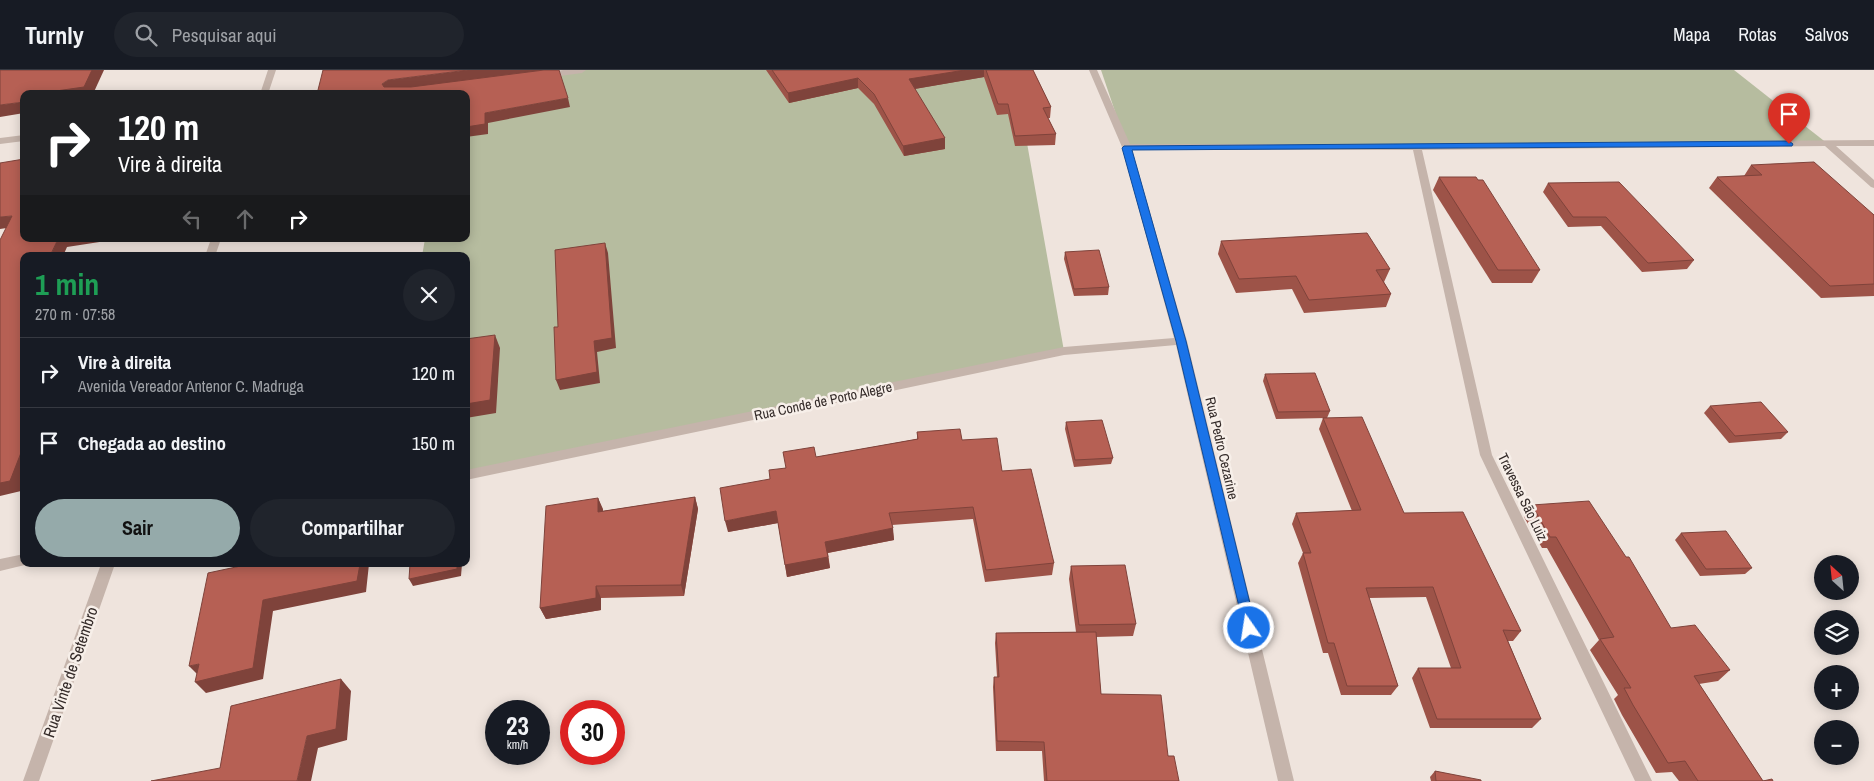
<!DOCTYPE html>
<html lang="pt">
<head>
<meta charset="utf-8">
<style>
  :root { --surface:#171b24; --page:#20242c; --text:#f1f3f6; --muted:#9ea1a6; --line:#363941; --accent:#95aaaa }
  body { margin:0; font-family:"Archivo Narrow",sans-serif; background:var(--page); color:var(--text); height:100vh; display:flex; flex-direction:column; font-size:19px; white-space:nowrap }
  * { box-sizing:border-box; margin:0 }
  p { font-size:16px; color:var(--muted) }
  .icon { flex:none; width:28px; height:28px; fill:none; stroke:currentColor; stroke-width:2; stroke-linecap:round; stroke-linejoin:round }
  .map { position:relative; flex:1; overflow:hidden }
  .drawer { position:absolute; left:20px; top:182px; width:450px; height:315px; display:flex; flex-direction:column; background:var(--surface); border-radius:10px; box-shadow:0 2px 12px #0003 }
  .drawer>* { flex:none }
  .banner { position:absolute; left:20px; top:20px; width:450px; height:152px; border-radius:10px; box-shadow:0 2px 12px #0003; background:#202124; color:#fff; overflow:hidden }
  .needle { width:32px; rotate:333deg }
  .controls { position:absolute; left:1814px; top:485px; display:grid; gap:10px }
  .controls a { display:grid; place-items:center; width:45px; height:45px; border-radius:50%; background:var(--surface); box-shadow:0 2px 12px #0003; font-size:25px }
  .speed { position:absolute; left:485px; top:630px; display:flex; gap:10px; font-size:25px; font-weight:700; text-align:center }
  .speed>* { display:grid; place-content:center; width:65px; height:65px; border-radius:50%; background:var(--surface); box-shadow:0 2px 12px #0003; line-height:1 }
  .speed small { font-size:12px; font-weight:400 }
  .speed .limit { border:8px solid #d22; background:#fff; color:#111 }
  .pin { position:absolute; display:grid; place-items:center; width:42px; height:42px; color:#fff; margin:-51px -21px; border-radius:50% 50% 50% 0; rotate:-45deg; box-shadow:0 0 5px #0007 }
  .pin .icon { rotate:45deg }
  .me { position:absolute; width:55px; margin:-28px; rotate:347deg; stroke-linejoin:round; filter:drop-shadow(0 0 4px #0008) }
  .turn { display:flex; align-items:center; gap:18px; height:105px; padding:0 15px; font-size:22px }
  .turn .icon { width:65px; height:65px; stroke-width:2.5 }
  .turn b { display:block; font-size:35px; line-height:42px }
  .lanes { display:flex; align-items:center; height:48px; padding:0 15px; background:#0003; justify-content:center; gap:25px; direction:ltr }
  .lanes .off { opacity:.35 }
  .round { display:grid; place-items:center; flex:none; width:52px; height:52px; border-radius:26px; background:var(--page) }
  .overview { display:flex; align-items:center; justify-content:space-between; height:85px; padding:0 15px }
  h1 { font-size:30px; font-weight:700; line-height:38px; color:#1e9e55 }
  .primary-button { display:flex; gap:10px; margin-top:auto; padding:10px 15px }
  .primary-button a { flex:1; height:58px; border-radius:30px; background:var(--accent); color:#111; font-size:20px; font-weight:700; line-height:58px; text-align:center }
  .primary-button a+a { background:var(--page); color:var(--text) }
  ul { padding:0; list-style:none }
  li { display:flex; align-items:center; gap:15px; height:70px; padding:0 15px; border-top:1px solid var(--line) }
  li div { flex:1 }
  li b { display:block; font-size:19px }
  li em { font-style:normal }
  header { display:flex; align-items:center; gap:30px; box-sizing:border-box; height:70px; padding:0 25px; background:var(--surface); border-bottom:1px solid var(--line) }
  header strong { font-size:24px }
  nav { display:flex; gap:28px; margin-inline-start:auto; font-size:18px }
  .search { width:350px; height:45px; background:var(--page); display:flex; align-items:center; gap:12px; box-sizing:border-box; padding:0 18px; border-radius:28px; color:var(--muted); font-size:19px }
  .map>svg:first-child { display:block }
  .green { fill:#b6bc9f }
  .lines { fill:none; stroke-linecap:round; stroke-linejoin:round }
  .street { fill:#c5b4ab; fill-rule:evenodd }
  .wall { fill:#9d5348 }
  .shaded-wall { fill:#7f433b }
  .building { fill:#b66054; stroke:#7f433b }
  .route { fill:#1a73e8; stroke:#114b97 }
  .labels { text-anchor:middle; stroke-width:5; stroke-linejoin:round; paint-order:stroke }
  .street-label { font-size:14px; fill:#342b29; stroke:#f7efe9 }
  .near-street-label { font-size:16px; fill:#342b29; stroke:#f7efe9 }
</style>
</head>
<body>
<header>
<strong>Turnly</strong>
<div class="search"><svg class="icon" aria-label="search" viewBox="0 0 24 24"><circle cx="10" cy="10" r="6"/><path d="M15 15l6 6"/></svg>Pesquisar aqui</div>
<nav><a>Mapa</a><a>Rotas</a><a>Salvos</a></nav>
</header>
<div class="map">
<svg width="1874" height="711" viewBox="0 0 1874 711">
  <rect width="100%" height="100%" fill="#efe4dd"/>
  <g class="green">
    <path d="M582 0H1014L1064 281 466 405V186H422L425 169H466V24Z"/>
    <path d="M1101 0H1734L1828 74 1127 77Z"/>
  </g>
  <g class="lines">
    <g class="street">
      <path d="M268 0H276L268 24H260Z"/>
      <path d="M563 0H586L582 3 545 8 541 5 545 2Z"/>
      <path d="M1089 0H1097L1130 74H1417L1874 70V76H1836L1874 110V118L1871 117 1825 76 1422 80 1492 385 1652 711H1635L1480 385 1413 80H1132L1187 271 1294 711H1278L1176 275 1064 285 466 410V400L1064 277 1174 268 1122 77Z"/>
      <path d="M24 65V71L0 74V68Z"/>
      <path d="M211 169H221L215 186H205Z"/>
      <path d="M24 484V494H29L0 501V489Z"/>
      <path d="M101 494H115L39 711H23Z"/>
    </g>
  </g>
  <g class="wall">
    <path d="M766 0H1033L1051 37 1050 48H1048L1056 64 1055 75 1015 76 1008 44 997 45 984 7 914 19 945 68V79L904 86 874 34 858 18 789 33Z"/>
    <path d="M1751 95 1874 145V226L1821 228 1709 118 1717 107 1744 106Z"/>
    <path d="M1439 107 1540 200 1532 213H1492L1433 120Z"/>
    <path d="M1548 113 1694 190 1687 199 1642 202 1601 156 1568 157 1543 122Z"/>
    <path d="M1221 171 1390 199 1384 212 1391 224 1386 237 1304 243 1292 219 1236 223 1218 184Z"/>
    <path d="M1065 182 1109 217 1108 225 1074 226 1064 189Z"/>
    <path d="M1265 304 1330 341 1327 348 1276 349 1263 311Z"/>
    <path d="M1710 336 1788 362 1781 369 1729 373 1704 343Z"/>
    <path d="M1323 348 1404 443 1521 561 1513 571H1508L1541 649 1532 658H1430L1412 608 1418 598H1451L1426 527 1369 528 1398 616 1391 625H1341L1328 583H1323L1298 493 1303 483 1292 454 1296 443 1352 441 1319 359Z"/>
    <path d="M1066 352 1113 388 1111 394 1074 397 1065 359Z"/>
    <path d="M917 362 962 370 1002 401 1054 493 1052 505 985 512 973 449 892 455 894 470 828 483 830 498 787 507 778 453 728 462 770 409 785 398 816 387 917 369Z"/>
    <path d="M695 427 698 439 684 526 601 528V540L546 549 540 538 598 428 603 441Z"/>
    <path d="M1532 435 1671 558 1730 600 1718 611 1699 614 1763 711H1773H1679L1672 702 1656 703 1622 645 1614 629 1618 625 1590 580 1599 570 1547 478H1542L1524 447Z"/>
    <path d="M1681 463 1752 498 1745 504 1700 506 1675 470Z"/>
    <path d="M1071 496 1136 554 1133 566 1096 567 1101 624 1168 686 1179 711H1044L1042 681H996L993 617 994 607H997L995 573 996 563 1076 562 1069 509Z"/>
    <path d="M1435 701 1481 711H1431L1430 707Z"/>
  </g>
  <g class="shaded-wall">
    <path d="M92 0H104L93 24H42Z"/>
    <path d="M468 0H547L386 24 382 14 388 10Z"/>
    <path d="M965 0H984V7L909 20V9Z"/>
    <path d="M858 8V18L789 33 788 23Z"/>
    <path d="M568 28 570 37 488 53V64L466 67V57L485 43Z"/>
    <path d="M24 32V43L0 47V35Z"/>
    <path d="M945 68V79L904 86 903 76Z"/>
    <path d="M12 146 20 156 0 159V147Z"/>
    <path d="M58 169H119L67 177 63 186H50Z"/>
    <path d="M605 173 608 183 616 278 597 282 600 313 560 320 556 310 594 271Z"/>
    <path d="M495 265 500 278 496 343 466 348V334Z"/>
    <path d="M24 375V413L21 421 0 426V413Z"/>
    <path d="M695 427 698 439 684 526 681 515Z"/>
    <path d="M598 428 603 439 602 454 598 442Z"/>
    <path d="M776 441 778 453 728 462 725 451Z"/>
    <path d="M893 458 894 470 827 483 825 472Z"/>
    <path d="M828 487 830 498 787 507 785 495Z"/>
    <path d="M360 494H369L366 522 273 541 263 609 206 623 195 612 263 530Z"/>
    <path d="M457 494H462L461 506 413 516 409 509Z"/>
    <path d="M596 516 601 528V540L546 549 540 538Z"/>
    <path d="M199 594 200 607 189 596Z"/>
    <path d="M341 609 351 621 347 670 318 678 311 711H297L307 666Z"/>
  </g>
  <g class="building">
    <path d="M0 0H92L84 17 42 23V24H24V32L0 35Z"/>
    <path d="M323 0H468L388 10 382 14 384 17H411L544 0H559L568 28 485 43V54L466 57V24H317Z"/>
    <path d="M772 0H965L909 9 945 68 903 76 874 24 858 8 788 23Z"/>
    <path d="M986 0H1033L1051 37 1043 38 1056 64 1015 66 1008 34H998Z"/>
    <path d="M24 89V169H58L50 186H24V375L10 411 0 413V170L12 146 0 147V93Z"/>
    <path d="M1814 92 1874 145V214L1830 216 1717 107 1762 105 1751 95Z"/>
    <path d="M1439 107H1476L1478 110H1483L1540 200H1498Z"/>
    <path d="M1619 112 1694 190 1648 193 1606 147H1573L1548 113Z"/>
    <path d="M1367 163 1390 199 1376 200 1391 224 1309 230 1296 206 1239 209 1221 171Z"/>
    <path d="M605 173 612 268 594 271 597 302 556 310 554 257H558L555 180Z"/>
    <path d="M1099 180 1109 217 1074 219 1065 182Z"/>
    <path d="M495 265 490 330 466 334V269Z"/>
    <path d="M1315 303 1330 341 1278 342 1265 304Z"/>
    <path d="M1761 332 1788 362 1735 366 1710 336Z"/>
    <path d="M1362 347 1404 443 1463 442 1521 561 1503 560 1541 649H1437L1418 598H1461L1433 517 1366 518 1398 616H1347L1334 573H1328L1303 483H1311L1296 443 1361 440 1323 348Z"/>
    <path d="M1102 350 1113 388 1075 390 1066 352Z"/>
    <path d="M960 359 962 370 997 368 1002 401 1031 399 1054 493 986 500 973 437 889 443 893 458 825 472 828 487 785 495 776 441 725 451 720 418 770 409 769 400 786 398 783 382 814 377 816 387 918 369 917 362Z"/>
    <path d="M695 427 681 515 596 516V528L540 538 546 436 598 428V442Z"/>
    <path d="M1589 431 1626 487H1629L1671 558 1695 555 1730 600 1694 606 1763 711 1772 709 1773 711H1698L1685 691 1668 693 1633 635 1624 618H1631L1600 569 1614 567 1556 467H1550L1532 435Z"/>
    <path d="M1726 461 1752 498 1706 499 1681 463Z"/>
    <path d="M250 494H269V495L275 494H360L357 511 263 530 253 598 195 612 199 594 189 596 208 503Z"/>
    <path d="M410 494H457V499L409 509Z"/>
    <path d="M1125 495 1136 554 1079 555 1071 496Z"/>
    <path d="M1096 562 1101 624 1161 625 1168 686H1174L1179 711H1047L1044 672 997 671 994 607H999L996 563Z"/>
    <path d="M341 609 336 659 307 666 297 711H151L220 698 231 636Z"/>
    <path d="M1435 701 1481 710V711H1436Z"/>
  </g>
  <path class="route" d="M1789 71 1793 74 1792 76 1132 80 1186 271 1256 558 1254 562 1249 564 1245 562 1176 271 1122 78 1124 76Z"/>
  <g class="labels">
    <g class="street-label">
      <text transform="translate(823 331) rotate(-12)" y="5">Rua Conde de Porto Alegre</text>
      <text transform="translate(1222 378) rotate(77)" y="5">Rua Pedro Cezarine</text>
      <text transform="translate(1523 427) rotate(64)" y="5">Travessa São Luiz</text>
    </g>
    <g class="near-street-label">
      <text transform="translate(70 602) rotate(-71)" y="6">Rua Vinte de Setembro</text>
    </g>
  </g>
</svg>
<div class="controls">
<a><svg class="needle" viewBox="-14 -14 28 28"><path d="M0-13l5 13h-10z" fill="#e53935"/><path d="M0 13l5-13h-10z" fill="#9ea1a6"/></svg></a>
<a><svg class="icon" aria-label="layers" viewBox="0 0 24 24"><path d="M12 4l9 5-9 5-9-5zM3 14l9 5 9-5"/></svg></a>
<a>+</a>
<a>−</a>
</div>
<div class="speed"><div>23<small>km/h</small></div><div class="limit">30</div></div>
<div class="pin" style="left:1789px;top:74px;background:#d93025"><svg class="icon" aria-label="arrive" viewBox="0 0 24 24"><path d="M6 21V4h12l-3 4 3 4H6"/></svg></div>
<svg class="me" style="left:1249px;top:558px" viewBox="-20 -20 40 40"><circle r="17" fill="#1a73e8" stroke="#fff" stroke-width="3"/><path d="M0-11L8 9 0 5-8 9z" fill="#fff"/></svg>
<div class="banner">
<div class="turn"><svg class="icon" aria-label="right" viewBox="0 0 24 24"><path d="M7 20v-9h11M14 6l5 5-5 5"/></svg><div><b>120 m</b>Vire à direita</div></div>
<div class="lanes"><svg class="icon off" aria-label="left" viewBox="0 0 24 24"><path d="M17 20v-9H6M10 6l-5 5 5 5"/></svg><svg class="icon off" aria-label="ahead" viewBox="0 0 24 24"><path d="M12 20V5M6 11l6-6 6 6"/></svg><svg class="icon" aria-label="right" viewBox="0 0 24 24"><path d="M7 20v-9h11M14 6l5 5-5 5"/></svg></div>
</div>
<section class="drawer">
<div class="overview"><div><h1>1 min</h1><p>270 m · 07:58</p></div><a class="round"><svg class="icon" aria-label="close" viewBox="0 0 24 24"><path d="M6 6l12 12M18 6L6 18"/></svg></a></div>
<ul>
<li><svg class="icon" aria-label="right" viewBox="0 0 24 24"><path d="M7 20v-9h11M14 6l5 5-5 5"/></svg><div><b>Vire à direita</b><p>Avenida Vereador Antenor C. Madruga</p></div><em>120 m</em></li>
<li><svg class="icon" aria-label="arrive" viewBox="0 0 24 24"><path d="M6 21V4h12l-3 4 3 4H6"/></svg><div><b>Chegada ao destino</b></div><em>150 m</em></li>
</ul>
<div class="primary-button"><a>Sair</a><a>Compartilhar</a></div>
</section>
</div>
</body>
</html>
